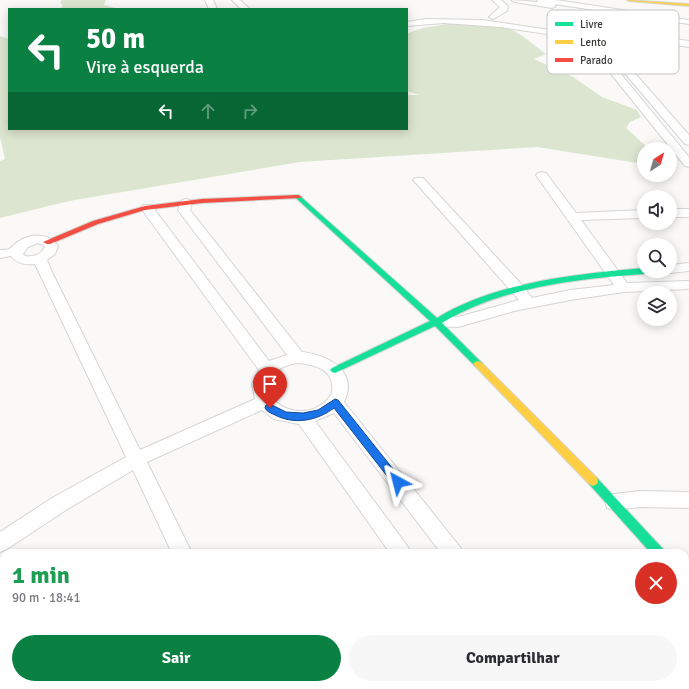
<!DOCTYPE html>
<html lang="pt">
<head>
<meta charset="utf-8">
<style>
  :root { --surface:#fff; --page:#f7f7f7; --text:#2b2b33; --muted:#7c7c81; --accent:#0b8043 }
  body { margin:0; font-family:Signika,sans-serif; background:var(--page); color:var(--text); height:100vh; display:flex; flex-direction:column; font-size:15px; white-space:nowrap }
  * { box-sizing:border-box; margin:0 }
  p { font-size:13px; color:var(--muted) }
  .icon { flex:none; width:22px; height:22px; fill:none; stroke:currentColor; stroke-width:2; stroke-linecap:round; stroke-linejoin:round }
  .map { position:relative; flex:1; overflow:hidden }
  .side { position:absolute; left:0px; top:549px; width:689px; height:140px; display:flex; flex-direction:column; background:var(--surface); border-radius:12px 12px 0 0; box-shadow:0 2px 10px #0003 }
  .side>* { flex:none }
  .top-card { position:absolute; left:8px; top:8px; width:400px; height:122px; border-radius:0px; box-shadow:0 2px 10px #0003; background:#0b8043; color:#fff; overflow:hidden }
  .needle { width:26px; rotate:37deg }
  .tools { position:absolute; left:637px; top:142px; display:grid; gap:8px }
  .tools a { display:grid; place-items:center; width:40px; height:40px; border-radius:50%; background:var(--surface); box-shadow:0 2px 10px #0003; font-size:20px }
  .pin { position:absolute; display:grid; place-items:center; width:34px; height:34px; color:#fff; margin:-41px -17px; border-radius:50% 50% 50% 0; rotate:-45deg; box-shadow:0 0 4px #0007 }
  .pin .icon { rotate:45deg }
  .me { position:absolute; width:44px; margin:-22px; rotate:322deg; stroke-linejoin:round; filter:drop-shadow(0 0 3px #0008) }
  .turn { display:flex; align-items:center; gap:14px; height:84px; padding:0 12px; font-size:18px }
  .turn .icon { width:52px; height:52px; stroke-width:2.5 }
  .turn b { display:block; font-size:28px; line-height:34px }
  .lanes { display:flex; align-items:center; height:38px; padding:0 12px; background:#0003; justify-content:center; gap:20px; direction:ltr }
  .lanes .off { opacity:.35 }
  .round { display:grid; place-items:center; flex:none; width:42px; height:42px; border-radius:21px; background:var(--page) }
  .headline { display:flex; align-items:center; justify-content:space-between; height:68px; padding:0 12px }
  h1 { font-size:24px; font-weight:700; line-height:30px; color:#1e9e55 }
  .button { display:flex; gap:8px; margin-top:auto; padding:8px 12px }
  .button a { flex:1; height:46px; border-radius:24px; background:var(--accent); color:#fff; font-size:16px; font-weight:700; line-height:46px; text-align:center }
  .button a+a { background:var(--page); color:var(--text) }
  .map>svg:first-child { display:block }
  .green { fill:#dce5cf }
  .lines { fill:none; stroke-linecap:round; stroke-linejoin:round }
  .street-casing { stroke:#d6d5d4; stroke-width:2 }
  .fast-casing { stroke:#d6d5d4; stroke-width:2 }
  .slow-casing { stroke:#d6d5d4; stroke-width:2 }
  .jam-casing { stroke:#d6d5d4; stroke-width:2 }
  .street { fill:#fefefe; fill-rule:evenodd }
  .fast { fill:#16e098; fill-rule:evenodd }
  .slow { fill:#ffcf43; fill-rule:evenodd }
  .jam { fill:#f24e42; fill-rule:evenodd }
  .route { fill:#1a73e8; stroke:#114b97 }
  .key { fill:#fff; stroke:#c4c4c3; stroke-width:1 }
  .key-label { font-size:11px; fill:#3b3a38 }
</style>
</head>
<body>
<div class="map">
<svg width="689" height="689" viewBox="0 0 689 689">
  <rect width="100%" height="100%" fill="#faf9f7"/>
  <g class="green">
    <path d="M62 0H106L104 5 119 9H60L63 6 60 2Z"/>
    <path d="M452 23C466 23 482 22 496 24 514 27 532 44 546 54L534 59 573 77 602 97 637 110 641 117 630 122 626 128 649 149H644V164L537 147 300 162 69 201 0 218V161L5 159 0 137V36L9 39V129H407V95H419L407 91 408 77 407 76V34C421 26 436 27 452 23Z"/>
  </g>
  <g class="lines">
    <defs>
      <g id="street">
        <path d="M205 0H213L217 9H209Z"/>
        <path d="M232 0H240L250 9H241Z"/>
        <path d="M492 0H501L508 6 507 11 493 19 489 17 500 7Z"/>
        <path d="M511 0 538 2 537 0H556L689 20V24L554 4 556 6 552 8 515 2Z"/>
        <path d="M426 19 482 20 550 30 552 24 567 21H581L600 25 612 30 689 41V47L621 36 625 43C619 50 611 51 602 51L689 157V167L685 166 592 50 573 45 554 35 500 27 444 23 407 26V22ZM567 25C583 25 608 27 616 42 602 53 569 41 558 30L559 28Z"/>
        <path d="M614 52 617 53 689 135V145L685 144 611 57 610 55 611 53Z"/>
        <path d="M542 172 546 173 576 213 644 210V218L581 220 627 283 689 281V289L624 292 570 300 514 311 458 327 431 326 429 322 431 318 458 317 519 300 415 182 413 180 415 178H423L524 287 532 298 570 290 614 285 536 175 538 173Z"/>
        <path d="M186 199 190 200 192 203 190 210 302 352C328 355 359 371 344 402L460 547 463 553H441L334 413 315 421 408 547 411 553H390L299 424 274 419 262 410 147 462 192 553H172L133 470 66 510 7 549 0 552V532L52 498 126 457 35 264C26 265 17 264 11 256L0 258V250C3 250 7 250 9 249 13 247 15 243 19 241 31 233 50 233 58 246L55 254 47 260 51 270 140 450 255 399 252 384 259 370 143 211 141 208 143 205H151L269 361 287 355 178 210 182 200ZM38 243 45 246C42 255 33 257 25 256L23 254 28 247ZM297 363C311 364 331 368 332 385 333 393 331 396 326 401 295 430 242 389 283 367 287 365 293 364 297 363Z"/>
        <rect x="670" y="209" width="19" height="8"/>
        <path d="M689 263V271L670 273 665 271H670V265Z"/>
        <path d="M640 491 689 492V508L640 507 614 510 607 508 605 502 607 496 614 494Z"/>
        <path d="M685 580 689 582V606L685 604Z"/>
        <path d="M232 685H254L255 689H233Z"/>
        <path d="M485 685H509L510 689H486Z"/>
        <path d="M544 685H568L569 689H545Z"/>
      </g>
      <g id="fast">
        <path d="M298 195 300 196 437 318C496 282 576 274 644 268V271H648L644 274C576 279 501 287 442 323L483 364 481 366H475L435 326 335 373 332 372 330 370 332 368 430 321 296 198 294 197Z"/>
        <path d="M593 476 597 478 663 549 665 553H651L589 484 588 481 589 478Z"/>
      </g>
      <g id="slow">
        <path d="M627 0 689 4V6L629 1Z"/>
        <path d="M478 361 481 362 597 478 598 481 597 484 593 486 589 484 475 366 473 364 475 362Z"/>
      </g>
      <path id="jam" d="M298 195 302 197 300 198 202 203 145 210 98 224 50 244H47L43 242 93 221 145 206 202 199Z"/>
    </defs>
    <use href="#street" class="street-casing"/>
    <use href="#fast" class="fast-casing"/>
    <use href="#slow" class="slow-casing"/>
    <use href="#jam" class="jam-casing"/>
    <use href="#street" class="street"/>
    <use href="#fast" class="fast"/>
    <use href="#slow" class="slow"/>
    <use href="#jam" class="jam"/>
  </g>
  <path class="route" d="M335 399 338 400 401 479 403 482 401 485 398 487 394 485 334 408C317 421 294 425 275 415 271 413 267 412 265 408L266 405 270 404 286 412 303 413 318 410Z"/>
  <rect x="547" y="10" width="132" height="64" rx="6" class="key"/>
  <rect x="555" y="22" width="18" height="4" fill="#16e098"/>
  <rect x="555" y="40" width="18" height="4" fill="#ffcf43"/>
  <rect x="555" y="58" width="18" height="4" fill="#f24e42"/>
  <g class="key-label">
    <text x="580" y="28">Livre</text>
    <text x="580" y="46">Lento</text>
    <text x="580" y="64">Parado</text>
  </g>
</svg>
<div class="tools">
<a><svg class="needle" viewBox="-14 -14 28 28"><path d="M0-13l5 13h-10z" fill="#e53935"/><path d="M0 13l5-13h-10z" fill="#7c7c81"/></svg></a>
<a><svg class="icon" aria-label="sound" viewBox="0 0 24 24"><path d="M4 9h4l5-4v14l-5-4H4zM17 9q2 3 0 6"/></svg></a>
<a><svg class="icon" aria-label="search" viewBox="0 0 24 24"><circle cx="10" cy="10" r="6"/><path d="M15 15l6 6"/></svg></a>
<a><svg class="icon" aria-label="layers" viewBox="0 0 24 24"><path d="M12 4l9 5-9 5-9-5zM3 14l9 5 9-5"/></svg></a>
</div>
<div class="pin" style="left:270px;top:408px;background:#d93025"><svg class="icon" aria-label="arrive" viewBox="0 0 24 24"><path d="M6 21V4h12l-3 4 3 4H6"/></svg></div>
<svg class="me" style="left:398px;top:482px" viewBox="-20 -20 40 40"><path d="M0-17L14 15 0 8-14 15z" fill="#1a73e8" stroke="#fff" stroke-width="4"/></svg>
<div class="top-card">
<div class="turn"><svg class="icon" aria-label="left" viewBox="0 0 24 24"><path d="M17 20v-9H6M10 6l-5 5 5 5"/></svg><div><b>50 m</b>Vire à esquerda</div></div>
<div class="lanes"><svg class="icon" aria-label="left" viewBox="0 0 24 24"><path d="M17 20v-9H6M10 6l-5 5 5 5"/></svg><svg class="icon off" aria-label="ahead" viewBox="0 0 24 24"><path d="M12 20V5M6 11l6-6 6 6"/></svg><svg class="icon off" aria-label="right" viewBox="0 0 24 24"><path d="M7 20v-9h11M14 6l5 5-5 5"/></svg></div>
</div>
<section class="side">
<div class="headline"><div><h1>1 min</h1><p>90 m · 18:41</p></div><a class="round" style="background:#d93025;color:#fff"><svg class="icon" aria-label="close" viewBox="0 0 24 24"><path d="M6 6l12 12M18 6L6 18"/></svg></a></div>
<div class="button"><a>Sair</a><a>Compartilhar</a></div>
</section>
</div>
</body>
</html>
